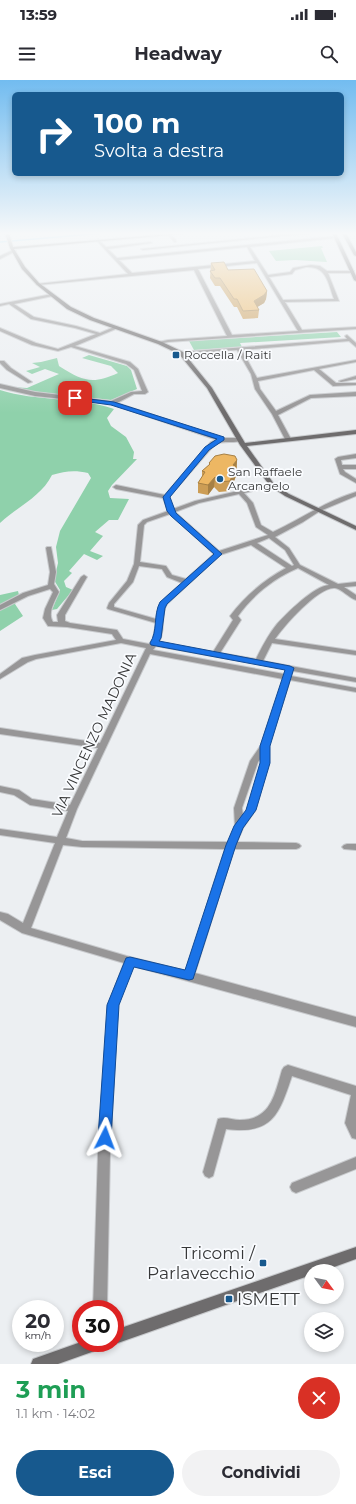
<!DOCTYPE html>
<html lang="it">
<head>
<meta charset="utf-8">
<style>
  :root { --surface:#fff; --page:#f2f2f3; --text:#2b2b33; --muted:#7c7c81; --accent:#17598e }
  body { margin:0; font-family:Montserrat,sans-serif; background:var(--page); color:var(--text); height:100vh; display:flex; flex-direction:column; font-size:15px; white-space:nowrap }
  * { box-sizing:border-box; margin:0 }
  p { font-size:13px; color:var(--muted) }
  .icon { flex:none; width:22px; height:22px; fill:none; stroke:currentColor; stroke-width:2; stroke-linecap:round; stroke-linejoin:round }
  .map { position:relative; height:1284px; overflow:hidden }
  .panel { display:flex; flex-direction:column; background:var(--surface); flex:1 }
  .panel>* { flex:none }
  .guide { position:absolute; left:12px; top:12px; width:332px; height:84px; border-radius:6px; box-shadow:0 2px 6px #0003; background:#17598e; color:#fff; overflow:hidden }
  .needle { width:26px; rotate:122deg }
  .fabs { position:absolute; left:304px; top:1184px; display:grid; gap:8px }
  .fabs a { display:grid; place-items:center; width:40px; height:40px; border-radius:50%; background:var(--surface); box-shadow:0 2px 6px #0003; font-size:20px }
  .speed { position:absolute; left:12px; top:1220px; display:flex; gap:8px; font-size:20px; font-weight:700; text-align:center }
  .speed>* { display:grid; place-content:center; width:52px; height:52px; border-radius:50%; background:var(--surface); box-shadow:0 2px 6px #0003; line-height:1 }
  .speed small { font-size:10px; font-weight:400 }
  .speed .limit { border:6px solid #d22; background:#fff; color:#111 }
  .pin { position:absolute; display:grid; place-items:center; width:34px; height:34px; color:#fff; margin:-17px; border-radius:8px; box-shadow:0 2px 6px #0006 }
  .me { position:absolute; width:44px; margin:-22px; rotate:3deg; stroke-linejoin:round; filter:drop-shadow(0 0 3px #0008) }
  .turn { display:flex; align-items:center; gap:14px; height:84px; padding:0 16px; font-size:18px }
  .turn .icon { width:52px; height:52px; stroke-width:2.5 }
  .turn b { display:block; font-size:28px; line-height:34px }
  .round { display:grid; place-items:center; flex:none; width:42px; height:42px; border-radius:21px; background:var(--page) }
  .summary { display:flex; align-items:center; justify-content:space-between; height:68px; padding:0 16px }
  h1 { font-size:24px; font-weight:700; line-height:30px; color:#1e9e55 }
  .cta { display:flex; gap:8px; margin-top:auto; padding:8px 16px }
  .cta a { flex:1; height:46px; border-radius:24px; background:var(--accent); color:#fff; font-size:16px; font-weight:700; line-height:46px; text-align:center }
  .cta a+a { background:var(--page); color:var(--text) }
  .status { display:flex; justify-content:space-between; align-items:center; height:28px; padding:0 20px; background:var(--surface); direction:ltr }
  .status svg { height:11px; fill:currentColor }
  header { display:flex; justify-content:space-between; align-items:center; height:52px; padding:0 16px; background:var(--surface); font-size:18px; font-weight:700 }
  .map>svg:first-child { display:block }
  .green { fill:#8fd1ab }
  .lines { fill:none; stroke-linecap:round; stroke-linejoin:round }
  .stream { stroke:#62c9fb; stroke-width:1.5 }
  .street-casing { stroke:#c8cacd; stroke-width:2 }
  .secondary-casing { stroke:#c8cacd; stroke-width:2 }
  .street { fill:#979697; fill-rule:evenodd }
  .secondary { fill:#6e6c6d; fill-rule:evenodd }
  .wall { fill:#cc9d55 }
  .shaded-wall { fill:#a68045 }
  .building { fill:#edb763; stroke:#a68045 }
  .route { fill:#1a73e8; stroke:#114b97 }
  .poi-dot { fill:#17598e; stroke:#fafcff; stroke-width:1.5 }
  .labels { text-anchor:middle; stroke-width:3.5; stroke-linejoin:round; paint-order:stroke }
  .far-poi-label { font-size:12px; fill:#373839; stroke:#fafcff; text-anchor:start }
  .street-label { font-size:14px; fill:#373839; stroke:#fafcff }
  .near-poi-label { font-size:17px; fill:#373839; stroke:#fafcff; text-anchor:end }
</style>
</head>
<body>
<div class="status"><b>13:59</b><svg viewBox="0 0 49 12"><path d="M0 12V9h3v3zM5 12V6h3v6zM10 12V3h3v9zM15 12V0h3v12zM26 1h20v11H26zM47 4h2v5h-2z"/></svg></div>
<header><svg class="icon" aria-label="menu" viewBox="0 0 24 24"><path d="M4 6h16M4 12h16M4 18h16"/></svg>Headway<svg class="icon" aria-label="search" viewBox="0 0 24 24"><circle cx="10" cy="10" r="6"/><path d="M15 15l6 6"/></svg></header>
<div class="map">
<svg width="356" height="1284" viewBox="0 0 356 1284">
  <rect width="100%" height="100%" fill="#eceff2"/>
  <g class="green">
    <path d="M322 166 323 168H321L327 182 295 180 276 181 269 171Z"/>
    <path d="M337 252 341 257 240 263 242 267 194 270 189 261Z"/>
    <path d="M89 275 127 286 131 290 137 309 111 320 30 311 12 307 27 308 59 294 45 289 32 294 26 291 40 287 32 283 41 282 57 278 59 286C83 301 92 305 118 293L111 286 82 278Z"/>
    <path d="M0 310C37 322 77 316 114 329L107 338 111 346 126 357 134 372 133 379H137L112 405 108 411 110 418 129 419 118 440H109L95 452 103 456 90 471 103 476 97 480 84 474 69 491 72 493 64 501 66 507 73 510 57 529 52 530 60 510 54 500 58 483 56 467 60 451 91 398 88 393C75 390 65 391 52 395 41 417 17 427 0 443Z"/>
    <path d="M18 511 19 515 15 524 23 536 0 551V515Z"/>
  </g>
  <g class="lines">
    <path class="stream" d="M0 162 104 153"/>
    <defs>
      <g id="street">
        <path d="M167 153H169L176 160V162H174Z"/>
        <path d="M301 153H312L143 170 141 169Z"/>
        <path d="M337 156 336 158 250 167 268 195 290 192 293 188 311 185 320 186 327 191H354L353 193H328L339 221 285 222 302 250 356 247V249L168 262 160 264 158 263V262L168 260 227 256 194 190 38 205 36 204 128 194 97 161 98 159 106 167 150 162 152 163 108 169 117 178ZM247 167 255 181 132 193 119 180ZM257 183 298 251 232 255 198 189ZM306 187C327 186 328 203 334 219L283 220 269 197 292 194 295 190Z"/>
        <path d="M13 170 16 171 0 179V176Z"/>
        <path d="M52 214 54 215 53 216 14 224 34 237 76 246 100 253 114 247 118 248 75 266 130 282 138 289 148 312 145 314H134L117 323 223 358H240L243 360C235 364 224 360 215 364L169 417 173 429 195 421 272 403 275 405 274 406 244 413 253 423 261 445 273 452C301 439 326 421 356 412V416L320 431 303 442 275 457 289 468 300 485 338 504 356 502V506L344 507 356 515V520C349 518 342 509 335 508 319 506 284 546 275 559L356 571V575L272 563 263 581 356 598V602L293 591 291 596 356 608V612L290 600 269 666V683L255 731 243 748 237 762 296 763 299 764 301 766 299 768 296 769H234L195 893 356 937V947L133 886 118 925 110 1073 107 1229H93L98 1073 108 925 124 883 22 853 0 840V832L8 834 23 843 55 763 0 755V749L57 757 68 731 30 725 14 715 0 712V706L19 710 32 719 70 725 98 668 0 654V648L100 663 146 568 121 563 36 579 28 582 0 599V594L22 578 35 575 116 560 112 554 67 547 48 546 43 538 45 529 53 512 50 509 28 516 0 530V525L23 513 48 505 50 492 46 468 47 467H51L56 492 54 504 59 512C55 521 47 533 53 542H58L57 535 81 497 84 495 87 497 65 535V541L70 543 117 550 123 559 149 564 153 559 156 543 108 529 107 528 109 523 127 501 134 484 138 445 143 440 168 431 163 418 116 409 113 407 116 405 165 415 211 362 217 360 111 324 35 316 0 308V304L35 312 111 321 131 312 142 311 134 290 126 284 71 267 58 271 32 265 0 251V248L36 263 58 269 96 254 75 248 31 239 9 224 0 226V224ZM239 414 247 423 256 447 268 455 219 471 175 432 199 423ZM170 434 214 474 186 499 172 495 166 486 140 482 144 445 147 442ZM269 458 285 470 294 485 292 486 257 463ZM251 465 286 488C264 500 245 516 230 536L233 540 213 572 159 562C166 551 160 535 167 524L220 475ZM139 486 162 489 167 497 182 503C169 515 159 519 156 539L114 527V524L133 502ZM298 488 329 505C314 506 287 533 277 544 268 555 262 567 256 579L220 573 241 540 238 536C252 516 274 498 298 488ZM156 566 286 589 284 594 153 570ZM150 574 283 599 261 665 250 681 234 728 235 747 228 762 82 761 66 758 77 729ZM261 678V683L247 730 243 736 242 728 258 682ZM63 765 82 767 225 769 186 891 130 877 31 848Z"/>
        <path d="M347 255 356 263V267L349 261 242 270 257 298 356 280V282L319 289 336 303H356V305L333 306 314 290 258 301 260 309 276 331 310 315 356 312V316L311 318 278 335 291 359 288 361 285 359 272 334 255 309 251 294 237 270 181 274 179 273 181 272 347 259 345 256Z"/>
        <path d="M0 281H4L11 288 32 302 28 303 7 290 0 283Z"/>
        <path d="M356 296V299L341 302 339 301Z"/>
        <path d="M356 374V378L341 380 342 385H356V389H343L345 392 356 399V403L340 394 335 379 338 377Z"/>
        <path d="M347 764H356V770L344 769 342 767 344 765Z"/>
        <path d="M288 985 356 1006V1059L352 1058 345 1043 351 1015 292 996C279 1035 272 1055 226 1049L213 1096 209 1098 205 1096 203 1092 218 1039C225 1036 232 1040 240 1040 271 1040 275 1014 282 990L284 987Z"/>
        <path d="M356 1077V1089L296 1113 292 1111 290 1107 292 1103Z"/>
      </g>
      <g id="secondary">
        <path d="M5 153H9L13 167 183 153 181 154 14 169 25 187 39 203 71 227 94 238 162 262 183 272 212 308 245 363 356 350V354L247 366 274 404 289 414 356 446V450L285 416 270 406 240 365 207 308 179 274 158 264 90 240 67 229 37 205 22 189 10 168Z"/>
        <path d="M332 153H336L356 196V201L354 200Z"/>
        <path d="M342 153H346L356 172V176L354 175Z"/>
        <path d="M356 1167V1179L323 1191H311V1195L115 1264 113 1263H115V1250Z"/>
        <path d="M81 1262 105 1263 103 1268 58 1284H31L33 1279Z"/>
      </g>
    </defs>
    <use href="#street" class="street-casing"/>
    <use href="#secondary" class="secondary-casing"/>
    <use href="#street" class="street"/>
    <use href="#secondary" class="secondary"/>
  </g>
  <g class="wall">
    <path d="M211 183 228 190 267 211 266 219 264 223 257 227 259 230 258 238 243 239 237 227H234L220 206H215L210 198Z"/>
    <path d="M237 380 236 396 230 411 219 412 214 407 208 415 198 413V403L202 397V391L209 385V383Z"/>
  </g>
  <g class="shaded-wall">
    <path d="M267 211 266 219 264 223 254 229V221Z"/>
    <path d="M237 380 236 396 230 411V401L233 385Z"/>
    <path d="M215 397 214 407 208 415V405Z"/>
  </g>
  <g class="building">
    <path d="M224 182 228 190 254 189 267 211 264 215 254 221 259 230 243 231 237 219H234L220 198H215L210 191 215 190 211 183Z"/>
    <path d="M224 374 235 376 237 380 233 385 236 386 230 401 219 402 215 397 208 405 198 403 205 392 202 391 210 384 209 383 215 376Z"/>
  </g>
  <linearGradient id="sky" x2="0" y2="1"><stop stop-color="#72bcf0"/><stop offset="0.46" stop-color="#f6f8f9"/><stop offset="1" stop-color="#f6f8f9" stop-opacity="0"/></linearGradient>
  <rect width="356" height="333" fill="url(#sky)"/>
  <path class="route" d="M73 317 114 322 224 357V360L209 370 170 417 176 433 222 474 167 524 165 528 161 558 159 561 290 586 294 588 270 666V683L256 730 243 748 236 765 193 899 189 900 134 887 119 925 111 1058 110 1063 105 1064 100 1063 98 1058 107 925 126 878 130 877 185 890 226 765 234 746 246 730 260 683V666L285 590 151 565 150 563C158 551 153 535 160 522L214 474 171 436 167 431 163 417 205 367 217 359 111 325 75 320H73Z"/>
  <g class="poi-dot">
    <rect x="172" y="271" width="8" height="8" rx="2"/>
    <circle cx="220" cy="399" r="4"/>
    <rect x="259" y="1179" width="8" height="8" rx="2"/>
    <rect x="225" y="1215" width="8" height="8" rx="2"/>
  </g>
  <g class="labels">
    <g class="far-poi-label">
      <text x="184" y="279">Roccella / Raiti</text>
      <text x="228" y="396">San Raffaele<tspan x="228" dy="14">Arcangelo</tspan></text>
    </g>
    <g class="street-label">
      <text transform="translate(94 655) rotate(-65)" y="5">VIA VINCENZO MADONIA</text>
    </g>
    <g class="near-poi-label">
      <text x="255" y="1179">Tricomi /<tspan x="255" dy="20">Parlavecchio</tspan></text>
      <text x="237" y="1225" text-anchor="start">ISMETT</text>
    </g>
  </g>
</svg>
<div class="fabs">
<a><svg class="needle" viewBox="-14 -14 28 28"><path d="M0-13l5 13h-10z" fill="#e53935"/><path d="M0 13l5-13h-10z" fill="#7c7c81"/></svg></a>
<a><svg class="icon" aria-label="layers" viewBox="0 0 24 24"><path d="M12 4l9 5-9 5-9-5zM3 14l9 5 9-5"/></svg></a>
</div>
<div class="speed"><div>20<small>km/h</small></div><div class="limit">30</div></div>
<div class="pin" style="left:75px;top:318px;background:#d93025"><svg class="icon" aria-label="arrive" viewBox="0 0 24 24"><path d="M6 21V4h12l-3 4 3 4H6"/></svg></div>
<svg class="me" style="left:105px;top:1058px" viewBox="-20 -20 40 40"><path d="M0-17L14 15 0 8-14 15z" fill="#1a73e8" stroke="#fff" stroke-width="4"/></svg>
<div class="guide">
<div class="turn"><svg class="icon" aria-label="right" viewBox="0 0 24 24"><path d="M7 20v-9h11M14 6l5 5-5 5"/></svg><div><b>100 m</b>Svolta a destra</div></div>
</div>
</div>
<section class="panel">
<div class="summary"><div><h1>3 min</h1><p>1.1 km · 14:02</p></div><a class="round" style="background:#d93025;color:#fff"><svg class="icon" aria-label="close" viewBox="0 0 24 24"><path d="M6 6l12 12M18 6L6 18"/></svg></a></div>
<div class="cta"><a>Esci</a><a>Condividi</a></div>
</section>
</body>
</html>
